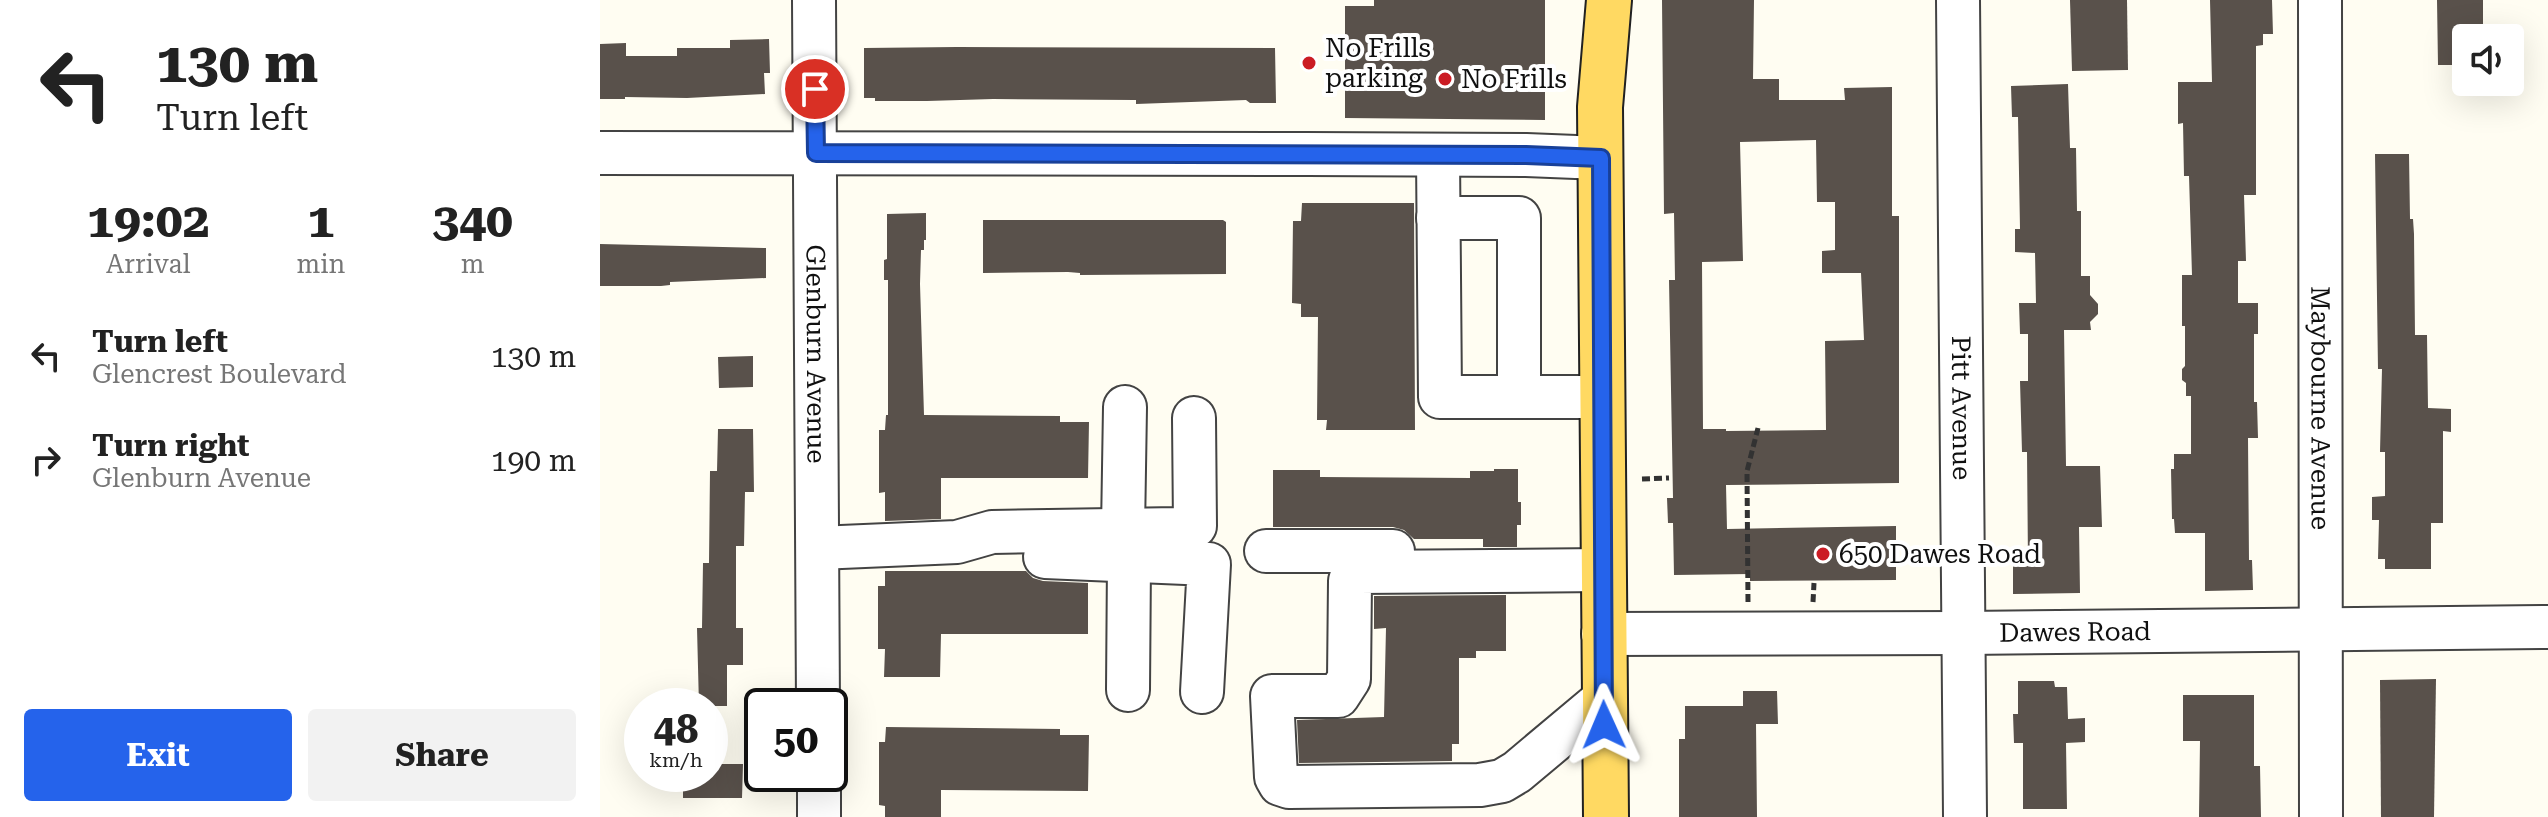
<!DOCTYPE html>
<html lang="en">
<head>
<meta charset="utf-8">
<style>
  :root { --surface:#fff; --page:#f2f2f2; --text:#222; --muted:#767676; --accent:#2563eb }
  body { margin:0; font-family:"Roboto Serif",serif; background:var(--page); color:var(--text); height:100vh; display:flex; flex-direction:column; font-size:30px; white-space:nowrap }
  * { box-sizing:border-box; margin:0 }
  p { font-size:26px; color:var(--muted) }
  .icon { flex:none; width:44px; height:44px; fill:none; stroke:currentColor; stroke-width:2; stroke-linecap:round; stroke-linejoin:round }
  .map { position:relative; flex:1; overflow:hidden }
  .side { display:flex; flex-direction:column; background:var(--surface); width:600px }
  .side>* { flex:none }
  .top-card { background:#fff; color:var(--text); overflow:hidden }
  .buttons { position:absolute; left:1852px; top:24px; display:grid; gap:16px }
  .buttons a { display:grid; place-items:center; width:72px; height:72px; border-radius:8px; background:var(--surface); box-shadow:0 8px 32px #0002; font-size:40px }
  .speed { position:absolute; left:24px; top:688px; display:flex; gap:16px; font-size:40px; font-weight:700; text-align:center }
  .speed>* { display:grid; place-content:center; width:104px; height:104px; border-radius:50%; background:var(--surface); box-shadow:0 8px 32px #0002; line-height:1 }
  .speed small { font-size:20px; font-weight:400 }
  .speed .limit { border:4px solid #111; border-radius:12px; background:#fff; color:#111 }
  .pin { position:absolute; display:grid; place-items:center; width:68px; height:68px; color:#fff; margin:-34px; border:4px solid #fff; border-radius:50%; box-shadow:0 2px 8px #0007 }
  .me { position:absolute; width:88px; margin:-44px; rotate:359deg; stroke-linejoin:round; filter:drop-shadow(0 0 6px #0008) }
  .turn { display:flex; align-items:center; gap:28px; height:168px; padding:0 24px; font-size:36px }
  .turn .icon { width:104px; height:104px; stroke-width:2.5 }
  .turn b { display:block; font-size:56px; line-height:68px }
  .eta { display:flex; justify-content:space-evenly; align-items:center; height:136px; text-align:center }
  .eta b { font-size:48px; font-weight:700; line-height:56px }
  .action { display:flex; gap:16px; margin-top:auto; padding:16px 24px }
  .action a { flex:1; height:92px; border-radius:8px; background:var(--accent); color:#fff; font-size:32px; font-weight:700; line-height:92px; text-align:center }
  .action a+a { background:var(--page); color:var(--text) }
  ul { padding:0; list-style:none }
  li { display:flex; align-items:center; gap:24px; height:104px; padding:0 24px }
  li div { flex:1 }
  li b { display:block; font-size:30px }
  li em { font-style:normal }
  main { display:flex; flex:1; min-height:0 }
  .map>svg:first-child { display:block }
  .building { fill:#59514b; fill-rule:evenodd }
  .lines { fill:none; stroke-linecap:round; stroke-linejoin:round }
  .minor-casing { stroke:#434343; stroke-width:46 }
  .major-casing { stroke:#212121; stroke-width:48 }
  .path { stroke:#323232; stroke-width:5; stroke-dasharray:8 4; stroke-linecap:butt }
  .minor { stroke:#fff; stroke-width:42 }
  .major { stroke:#ffd962; stroke-width:44 }
  .route-casing { stroke:#184099; stroke-width:20 }
  .route { stroke:#2563eb; stroke-width:14 }
  .poi-dot { fill:#cb1c24; stroke:#fff; stroke-width:3 }
  .labels { text-anchor:middle; stroke-width:8; stroke-linejoin:round; paint-order:stroke }
  .poi-label { font-size:26px; fill:#101010; stroke:#fff; text-anchor:start }
  .street-label { font-size:26px; fill:#101010; stroke:#fff }
</style>
</head>
<body>
<main>
<section class="side">
<div class="top-card">
<div class="turn"><svg class="icon" aria-label="left" viewBox="0 0 24 24"><path d="M17 20v-9H6M10 6l-5 5 5 5"/></svg><div><b>130 m</b>Turn left</div></div>
</div>
<div class="eta">
<div><b>19:02</b><p>Arrival</p></div>
<div><b>1</b><p>min</p></div>
<div><b>340</b><p>m</p></div>
</div>
<ul>
<li><svg class="icon" aria-label="left" viewBox="0 0 24 24"><path d="M17 20v-9H6M10 6l-5 5 5 5"/></svg><div><b>Turn left</b><p>Glencrest Boulevard</p></div><em>130 m</em></li>
<li><svg class="icon" aria-label="right" viewBox="0 0 24 24"><path d="M7 20v-9h11M14 6l5 5-5 5"/></svg><div><b>Turn right</b><p>Glenburn Avenue</p></div><em>190 m</em></li>
</ul>
<div class="action"><a>Exit</a><a>Share</a></div>
</section>
<div class="map">
<svg width="1948" height="817" viewBox="0 0 1948 817">
  <rect width="100%" height="100%" fill="#fffdf2"/>
  <g class="building">
    <path d="M774 0H945V120L745 118V6H774Z"/>
    <path d="M1062 0H1154L1153 79H1179V100H1245L1244 88 1292 87V216H1299V483L1126 485 1127 529 1296 526V580L1150 581V574L1074 575 1073 523H1068L1067 498H1073L1069 280H1075L1074 213 1064 214ZM1216 140 1217 202H1235V250L1222 251V273H1261L1264 340 1225 341 1226 430 1126 431V429H1103L1102 262 1143 261 1140 142Z"/>
    <path d="M1470 0H1527L1528 70 1472 71Z"/>
    <path d="M1610 0H1672L1673 34H1663V45L1656 46V195H1644L1646 261H1638V303H1658V334H1654V402H1657L1658 438H1648L1649 560H1652L1653 590 1605 591V533H1575L1574 519H1572L1571 469H1574V454H1591V396H1586V383L1582 380V369L1585 366V326H1582V275H1592L1589 176H1584L1583 123 1578 124V82H1612Z"/>
    <path d="M1837 0H1883V38H1866V65H1838Z"/>
    <path d="M169 39 170 73H164L165 94 87 98 25 97V99H0V44L26 43V56H77V48H130V40Z"/>
    <path d="M357 47 675 48 676 103H650L646 100 536 104V100L393 99 327 101H275V98H264V48Z"/>
    <path d="M1468 84 1470 148H1476L1477 211H1481V276H1490V295L1498 304V314L1490 322 1491 330H1464L1466 466H1500L1502 527H1479L1480 593 1413 594V565L1428 564 1427 452H1422L1420 381H1428V334H1420L1419 303H1436L1435 253 1415 252V229H1420L1418 117H1412L1411 86Z"/>
    <path d="M1775 154H1809L1810 219H1813L1814 234 1815 335H1827L1828 408 1851 409V432L1843 431V523H1831V569H1785V559H1778L1779 520H1772V497L1785 496V452H1780L1782 369H1778Z"/>
    <path d="M702 203H814L815 430H726L727 420H717L718 317H701V304L692 303 693 221H701Z"/>
    <path d="M326 213V240H324V250H321L320 284 324 415 460 416V422H489L488 478H341V519L285 521V492L279 493V430H285L286 415H288V280H284V260L287 259V214Z"/>
    <path d="M383 220H623L626 222V274L480 275V273L468 272 383 273Z"/>
    <path d="M0 244 166 248V278L70 282V285L61 286H0Z"/>
    <path d="M153 356V387L119 388 118 357Z"/>
    <path d="M118 429H153L154 492H145L144 546H136V628H143V665H127V706H99L97 628H102L103 563H109L110 471H117Z"/>
    <path d="M894 469H918V502H921V525H917V547H883V539H814L804 530 793 527H673V470H720V477L870 478V471H894Z"/>
    <path d="M285 571H426L433 578 443 581 488 583V634H341L340 677H284L285 649H278V586H285Z"/>
    <path d="M906 595V651H876V658H859V744H852V761L699 763 697 720 784 717 786 628 774 629V596Z"/>
    <path d="M1836 679 1834 817H1781L1780 680Z"/>
    <path d="M1418 681H1454L1455 687H1467L1468 719 1485 718V742L1466 743 1467 809H1423V743H1414L1413 714H1418Z"/>
    <path d="M1143 691H1177L1178 724H1156L1157 817H1079V739H1085V706H1143Z"/>
    <path d="M1583 695H1654V766H1660L1661 817H1599L1600 741H1583Z"/>
    <path d="M286 727 460 729V735H489L488 791 341 790V817H285V806L279 805V742H285Z"/>
    <path d="M110 764H143L142 798H83V774H110Z"/>
  </g>
  <g class="lines">
    <defs>
      <g id="minor">
        <path id="s1" d="M214 0 218 706"/>
        <path id="s2" d="M1358 0 1365 817"/>
        <path id="s3" d="M1720 0 1721 817"/>
        <path d="M0 153 707 154 926 155 1001 158"/>
        <path d="M838 155 840 397H1002"/>
        <path d="M838 218H919V397"/>
        <path d="M523 530 525 407"/>
        <path d="M218 548 357 542 392 532 578 529 595 526 594 418"/>
        <path d="M666 551H793"/>
        <path d="M445 557 609 564 602 692"/>
        <path d="M1003 570 759 572 752 575 750 581 749 679 738 696H672L676 777 680 784 689 787 880 785 902 781 917 772 1004 699"/>
        <path id="s4" d="M1003 634 1365 633 1948 627"/>
        <path d="M528 690 529 561"/>
        <path d="M219 774V817"/>
      </g>
      <path id="major" d="M1006 817 1000 107 1009 0"/>
    </defs>
    <use href="#minor" class="minor-casing"/>
    <use href="#major" class="major-casing"/>
    <g class="path">
      <path d="M1042 479 1069 478"/>
      <path d="M1148 602 1147 471 1158 428"/>
      <path d="M1213 602 1214 583"/>
    </g>
    <use href="#minor" class="minor"/>
    <use href="#major" class="major"/>
  </g>
  <g class="lines">
    <defs>
      <path id="route" d="M215 89 216 153 926 155 1001 158 1004 725"/>
    </defs>
    <use href="#route" class="route-casing"/>
    <use href="#route" class="route"/>
  </g>
  <g class="poi-dot">
    <circle cx="709" cy="63" r="8"/>
    <circle cx="845" cy="79" r="8"/>
    <circle cx="1223" cy="554" r="8"/>
  </g>
  <g class="labels">
    <g class="poi-label">
      <text x="725" y="57">No Frills<tspan x="725" dy="30">parking</tspan></text>
      <text x="861" y="88">No Frills</text>
      <text x="1239" y="563">650 Dawes Road</text>
    </g>
    <g class="street-label">
      <text dy="9" stroke="none"><textPath href="#s1" startOffset="354">Glenburn Avenue</textPath></text>
      <text dy="9" stroke="none"><textPath href="#s2" startOffset="408">Pitt Avenue</textPath></text>
      <text dy="9" stroke="none"><textPath href="#s3" startOffset="408">Maybourne Avenue</textPath></text>
      <text dy="9" stroke="none"><textPath href="#s4" startOffset="472">Dawes Road</textPath></text>
    </g>
  </g>
</svg>
<div class="buttons">
<a><svg class="icon" aria-label="sound" viewBox="0 0 24 24"><path d="M4 9h4l5-4v14l-5-4H4zM17 9q2 3 0 6"/></svg></a>
</div>
<div class="speed"><div>48<small>km/h</small></div><div class="limit">50</div></div>
<div class="pin" style="left:215px;top:89px;background:#d93025"><svg class="icon" aria-label="arrive" viewBox="0 0 24 24"><path d="M6 21V4h12l-3 4 3 4H6"/></svg></div>
<svg class="me" style="left:1004px;top:725px" viewBox="-20 -20 40 40"><path d="M0-17L14 15 0 8-14 15z" fill="#2563eb" stroke="#fff" stroke-width="4"/></svg>
</div>
</main>
</body>
</html>
